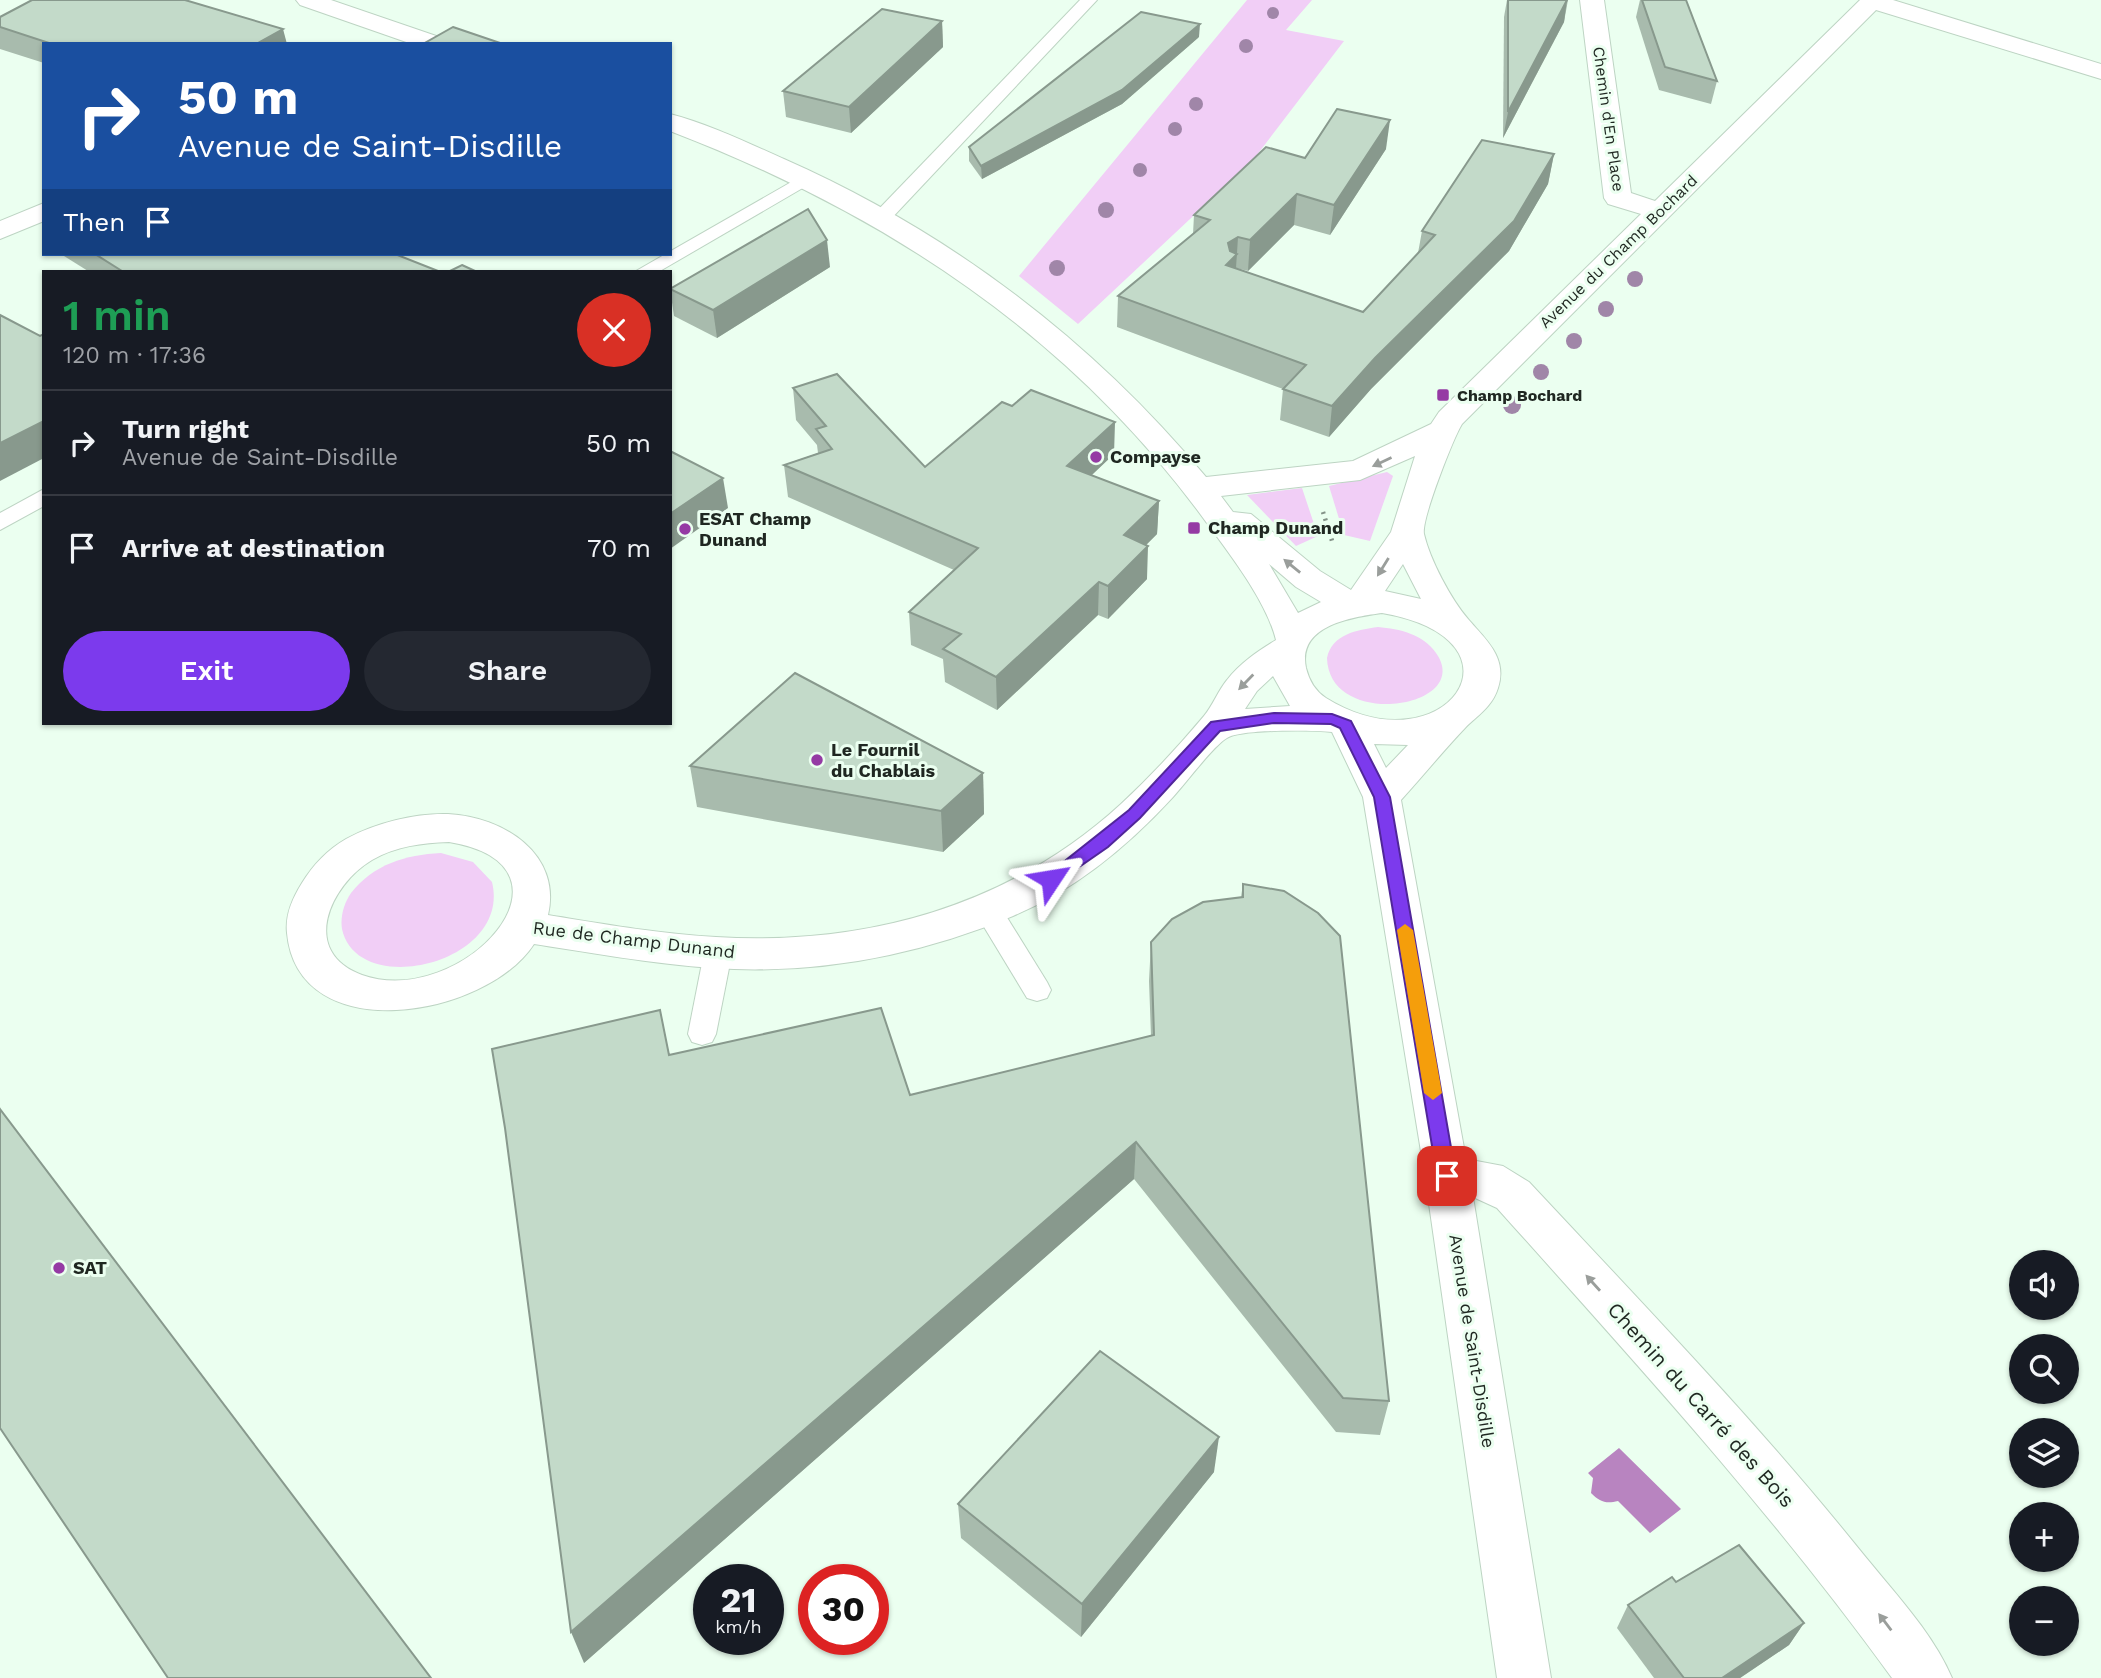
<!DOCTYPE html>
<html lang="en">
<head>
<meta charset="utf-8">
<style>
  :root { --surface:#171b24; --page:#242831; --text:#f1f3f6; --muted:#9ea1a6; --line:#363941; --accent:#7c3aed }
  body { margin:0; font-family:"Work Sans",sans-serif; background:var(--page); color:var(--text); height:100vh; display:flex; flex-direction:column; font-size:26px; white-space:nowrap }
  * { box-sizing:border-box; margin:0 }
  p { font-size:23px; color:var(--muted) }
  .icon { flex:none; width:38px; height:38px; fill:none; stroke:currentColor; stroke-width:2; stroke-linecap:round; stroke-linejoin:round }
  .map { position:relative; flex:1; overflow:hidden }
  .side { position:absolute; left:42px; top:270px; width:630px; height:455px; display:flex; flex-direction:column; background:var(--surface); border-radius:0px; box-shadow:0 2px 5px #0004 }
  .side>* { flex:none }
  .banner { position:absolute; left:42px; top:42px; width:630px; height:214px; border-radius:0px; box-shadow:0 2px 5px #0004; background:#1a4fa0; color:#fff; overflow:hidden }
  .controls { position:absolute; left:2009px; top:1250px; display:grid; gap:14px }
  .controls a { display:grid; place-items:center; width:70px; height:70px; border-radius:50%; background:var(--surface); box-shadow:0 2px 5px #0004; font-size:35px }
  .speed { position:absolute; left:693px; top:1564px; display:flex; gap:14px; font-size:35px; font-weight:700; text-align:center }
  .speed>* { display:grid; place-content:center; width:91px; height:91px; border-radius:50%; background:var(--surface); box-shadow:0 2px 5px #0004; line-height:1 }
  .speed small { font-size:18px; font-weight:400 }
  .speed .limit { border:10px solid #d22; background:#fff; color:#111 }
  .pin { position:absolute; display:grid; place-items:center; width:60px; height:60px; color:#fff; margin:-30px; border-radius:14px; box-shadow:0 4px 10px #0006 }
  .me { position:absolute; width:77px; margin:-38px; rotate:57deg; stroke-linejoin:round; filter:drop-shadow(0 0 5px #0008) }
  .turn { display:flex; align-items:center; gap:24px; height:147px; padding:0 21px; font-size:32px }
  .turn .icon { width:91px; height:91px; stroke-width:2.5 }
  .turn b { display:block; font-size:49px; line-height:60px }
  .then { display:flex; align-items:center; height:66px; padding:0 21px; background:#0003; gap:14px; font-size:26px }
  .round { display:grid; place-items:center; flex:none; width:74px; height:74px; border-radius:37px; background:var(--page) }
  .headline { display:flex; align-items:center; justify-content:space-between; height:119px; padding:0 21px }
  h1 { font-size:42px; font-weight:600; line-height:52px; color:#1e9e55 }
  .primary-button { display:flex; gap:14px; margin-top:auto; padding:14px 21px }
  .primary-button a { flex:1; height:80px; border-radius:42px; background:var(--accent); color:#fff; font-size:28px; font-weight:600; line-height:80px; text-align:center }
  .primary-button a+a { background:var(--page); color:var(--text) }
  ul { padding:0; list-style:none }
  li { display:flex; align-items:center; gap:21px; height:105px; padding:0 21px; border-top:2px solid var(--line) }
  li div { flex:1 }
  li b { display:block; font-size:26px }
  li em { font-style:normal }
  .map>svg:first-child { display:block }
  .green { fill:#f1cef6 }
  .water { fill:#b884c0 }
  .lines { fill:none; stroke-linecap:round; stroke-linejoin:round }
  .lane-casing { stroke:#bdd4c3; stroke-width:2 }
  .street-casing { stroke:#bdd4c3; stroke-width:2 }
  .path { stroke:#849288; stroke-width:4.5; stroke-dasharray:2 5; stroke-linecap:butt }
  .lane { fill:#fff; fill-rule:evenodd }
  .street { fill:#fff; fill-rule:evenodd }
  .tree { fill:#a086a8 }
  .wall { fill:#a8bbad }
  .shaded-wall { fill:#88998d }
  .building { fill:#c3dac9; stroke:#88998d; stroke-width:2 }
  .oneway { fill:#9a9e9b }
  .route { fill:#7c3aed; stroke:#51269a; stroke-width:2 }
  .slow { fill:#f59e0b }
  .poi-dot { fill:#953aa4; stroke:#ebfff0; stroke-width:2.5 }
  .labels { text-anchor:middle; stroke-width:6; stroke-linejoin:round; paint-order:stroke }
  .far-street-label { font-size:16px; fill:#1f2721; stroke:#ebfff0 }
  .far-poi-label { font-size:16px; font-weight:bold; fill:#1f2721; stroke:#ebfff0; text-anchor:start }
  .poi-label { font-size:18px; font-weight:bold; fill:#1f2721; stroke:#ebfff0; text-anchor:start }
  .street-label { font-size:18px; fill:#1f2721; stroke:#ebfff0 }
  .near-street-label { font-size:21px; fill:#1f2721; stroke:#ebfff0 }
</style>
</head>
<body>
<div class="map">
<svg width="2101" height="1678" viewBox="0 0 2101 1678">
  <rect width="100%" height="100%" fill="#ebfff0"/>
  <g class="green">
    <path d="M1247 0H1312L1286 30 1344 41 1253 160 1078 324 1019 276Z"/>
    <path d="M1387 472 1393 476 1370 541 1344 535 1329 486Z"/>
    <path d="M1302 488 1318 536 1296 546 1247 495Z"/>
    <path d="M1378 627C1400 629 1423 634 1436 653 1475 708 1329 731 1327 658 1332 634 1357 630 1378 627Z"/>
    <path d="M441 853 473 862 492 882C512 964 357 1000 342 929 340 917 344 903 351 893 374 864 405 855 441 853Z"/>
  </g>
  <path class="water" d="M1619 1448 1681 1509 1650 1533 1618 1501C1606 1504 1600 1502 1591 1493L1593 1478 1588 1473Z"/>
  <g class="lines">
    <defs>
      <g id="lane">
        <path d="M1080 0H1097L889 221H875L873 217 875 213Z"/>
        <path d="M807 173 816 178 813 182 660 271H636Z"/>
        <path d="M44 489V506L0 530V513Z"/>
        <path d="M988 900 998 903 1047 982 1051 990 1047 998 1037 1001 1027 998 978 917 974 910 978 903Z"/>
        <path d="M718 942 728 945 732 953 716 1034 712 1042 702 1045 692 1042 688 1034 704 953 708 945Z"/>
      </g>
      <g id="street">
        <path d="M296 0H331L445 39 448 44H412L300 5Z"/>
        <path d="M1580 0H1604L1631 193 1655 201 1860 0H1893L2101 64V79L1876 10 1462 424C1453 439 1421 520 1424 534 1430 560 1451 599 1468 619 1485 639 1508 657 1498 688 1492 707 1478 715 1465 728 1443 751 1423 776 1401 800L1466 1159 1503 1166 1529 1182C1641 1302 1756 1421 1859 1549 1891 1589 1932 1631 1952 1678H1892C1772 1512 1634 1361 1497 1208L1473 1197 1551 1678H1497L1425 1176 1363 797 1332 732C1313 730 1241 729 1227 738 1213 746 1186 783 1173 797 1128 846 1075 890 1013 916 917 956 816 975 713 968 653 964 593 953 534 944 486 1018 298 1050 287 933 285 915 292 899 302 883 313 865 327 850 346 839 375 823 415 813 448 814 504 817 562 854 548 915 604 924 660 934 716 937 865 946 1010 906 1121 804 1150 777 1179 746 1204 716 1213 705 1218 691 1227 680 1240 663 1258 651 1276 640 1267 603 1232 557 1209 526 1073 336 886 214 670 131V114C709 124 748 143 784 159 949 232 1091 339 1206 477L1353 461 1431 424 1439 412 1641 214 1608 204 1604 198ZM1415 456 1391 532 1351 590 1320 571 1251 514 1233 512 1221 496 1360 480ZM1269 564 1296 587 1321 602 1298 613ZM1403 564 1421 599 1385 591ZM1382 613C1537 640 1444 771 1326 698 1315 691 1309 680 1306 668 1297 625 1353 617 1382 613ZM1273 676 1290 706 1245 709 1257 691ZM1374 744 1408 745 1386 768ZM449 842C593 866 462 1010 362 975 299 952 330 885 372 860 396 846 422 843 449 842Z"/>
        <path d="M44 203V221L0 239V221Z"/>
      </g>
    </defs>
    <use href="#lane" class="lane-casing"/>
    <use href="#street" class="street-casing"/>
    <path class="path" d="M1323 512 1333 544"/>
    <use href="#lane" class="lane"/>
    <use href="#street" class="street"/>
  </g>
  <g class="tree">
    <circle cx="1273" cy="13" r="6"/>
    <circle cx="1246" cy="46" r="7"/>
    <circle cx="1196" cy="104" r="7"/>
    <circle cx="1175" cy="129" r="7"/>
    <circle cx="1140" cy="170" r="7"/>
    <circle cx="1106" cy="210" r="8"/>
    <circle cx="1057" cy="268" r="8"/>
    <circle cx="1635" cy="279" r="8"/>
    <circle cx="1606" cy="309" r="8"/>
    <circle cx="1574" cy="341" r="8"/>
    <circle cx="1541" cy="372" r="8"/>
    <circle cx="1512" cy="405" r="9"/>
  </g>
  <g class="wall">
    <path d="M1507 0H1568L1564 22 1503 138 1504 17Z"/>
    <path d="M1640 0H1686L1717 81 1711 104 1659 90 1636 17Z"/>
    <path d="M0 17 287 44H44V63L0 49Z"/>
    <path d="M942 21 943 47 851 133 786 117 783 91Z"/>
    <path d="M1199 37 1122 104 982 179 969 161V147Z"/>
    <path d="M1386 149 1330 235 1294 225 1248 271 1236 268 1363 312 1418 253 1422 231 1554 154 1548 184 1509 251 1371 389 1329 437 1280 420 1283 389 1117 327 1118 296 1193 234 1194 215 1305 158Z"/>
    <path d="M63 254H395L438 271H88L64 256Z"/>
    <path d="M830 267 717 338 674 316 670 289Z"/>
    <path d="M793 388 925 467 1114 454 1092 475 1159 501 1157 534 1146 545 1147 579 1108 619 1098 615 997 710 945 682 943 659 911 645 909 612 954 570 788 497 784 465 818 453 817 445 796 420Z"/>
    <path d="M690 766 983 773 984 814 943 852 697 807Z"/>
    <path d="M1243 884 1389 1401 1380 1435 1336 1432 1134 1179 584 1663 670 1055 910 1095 1151 1036 1149 981 1151 942 1241 897Z"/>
    <path d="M1214 1472 1081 1637 961 1538 958 1504Z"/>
    <path d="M1676 1582 1804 1623 1789 1645 1740 1678H1654L1617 1628 1628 1605Z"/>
  </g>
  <g class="shaded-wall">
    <path d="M1567 0 1564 22 1503 138 1508 112Z"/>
    <path d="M942 21 943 47 851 133 849 107Z"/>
    <path d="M1200 24 1199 37 1122 104 982 179 981 166Z"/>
    <path d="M283 29 287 44H256Z"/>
    <path d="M1390 120 1386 149 1330 235 1334 205Z"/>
    <path d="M1554 154 1548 184 1509 251 1371 389 1329 437 1332 406Z"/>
    <path d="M1297 194 1294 225 1248 271 1250 240Z"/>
    <path d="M1238 237 1235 284 1224 295 1228 243Z"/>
    <path d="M827 240 830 267 717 338 713 310Z"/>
    <path d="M44 421V458L0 481V443Z"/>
    <path d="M1115 422 1114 454 1067 498V466Z"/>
    <path d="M723 478 728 508 670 549V514Z"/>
    <path d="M1159 501 1157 534 1123 568 1124 535Z"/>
    <path d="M1148 546 1147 579 1108 619V586Z"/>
    <path d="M1099 582 1098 615 997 710 996 677Z"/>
    <path d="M983 773 984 814 943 852 941 811Z"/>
    <path d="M1136 1142 1134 1179 584 1663 571 1632Z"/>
    <path d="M1219 1437 1214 1472 1081 1637 1082 1604Z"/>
    <path d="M1804 1623 1789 1645 1740 1678H1722Z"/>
  </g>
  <g class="building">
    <path d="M32 0H185L283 29 256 44H52L0 27V17Z"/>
    <path d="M1508 0H1567L1508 112Z"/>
    <path d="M1642 0H1686L1717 81 1665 67Z"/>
    <path d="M882 9 942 21 849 107 783 91Z"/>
    <path d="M1141 12 1200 24 1122 90 981 166 969 147Z"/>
    <path d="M453 27 503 44H423Z"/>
    <path d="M1337 109 1390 120 1334 205 1297 194 1250 240 1238 237 1228 243 1230 251 1237 254 1226 265 1363 312 1435 235 1422 231 1482 140 1554 154 1514 221 1375 358 1332 406 1283 389 1306 365 1118 296 1210 220 1194 215 1266 147 1305 158Z"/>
    <path d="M808 209 827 240 713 310 670 289Z"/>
    <path d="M95 254H395L438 271H122Z"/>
    <path d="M462 265 475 271H450Z"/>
    <path d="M0 315 40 336 44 334V421L0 443Z"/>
    <path d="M837 374 925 467 1002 402 1012 406 1031 390 1115 422 1067 466 1159 501 1124 535 1148 546 1108 586 1099 582 996 677 943 649 961 634 909 612 978 548 784 465 832 449 816 429 826 426 793 388Z"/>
    <path d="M670 451 723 478 670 514Z"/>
    <path d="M795 673 983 773 941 811 690 766Z"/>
    <path d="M1243 884 1284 891 1318 913 1340 936 1389 1401 1343 1398 1136 1142 571 1632 505 1128 492 1049 660 1010 669 1055 881 1008 910 1095 1154 1035 1151 942 1172 919 1203 902 1243 897Z"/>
    <path d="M0 1109 431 1678H168L0 1428Z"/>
    <path d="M1100 1351 1219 1437 1082 1604 958 1504Z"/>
    <path d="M1739 1545 1804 1623 1722 1678H1684L1628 1605 1672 1577 1676 1582Z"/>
  </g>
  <defs><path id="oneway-solid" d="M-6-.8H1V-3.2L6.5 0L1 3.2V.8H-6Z" transform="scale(1.75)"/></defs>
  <g class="oneway">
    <use href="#oneway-solid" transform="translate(1382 462) rotate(155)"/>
    <use href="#oneway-solid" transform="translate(1292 566) rotate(-141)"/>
    <use href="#oneway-solid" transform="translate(1383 567) rotate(122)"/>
    <use href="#oneway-solid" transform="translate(1246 682) rotate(134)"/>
    <use href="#oneway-solid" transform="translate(1593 1283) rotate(-132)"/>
    <use href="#oneway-solid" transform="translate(1885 1622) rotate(-127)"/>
  </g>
  <path class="route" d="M1274 713 1332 714 1351 721 1390 797 1456 1176 1453 1181H1440L1437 1176 1374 797 1340 728 1331 724 1274 723 1220 731 1140 818 1108 847 1056 883H1045L1042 879 1129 810 1211 722Z"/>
  <path class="slow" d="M1405 924 1413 930 1442 1093 1433 1100 1424 1093 1397 930Z"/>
  <g class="poi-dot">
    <rect x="1436" y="388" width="14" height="14" rx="3.5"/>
    <circle cx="1096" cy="457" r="7"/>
    <rect x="1187" y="521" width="14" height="14" rx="3.5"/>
    <circle cx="685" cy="529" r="7"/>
    <circle cx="817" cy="760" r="7"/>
    <circle cx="59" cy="1268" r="7"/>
  </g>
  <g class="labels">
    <g class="far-street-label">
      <text transform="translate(1609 119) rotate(82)" y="6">Chemin d'En Place</text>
      <text transform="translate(1618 251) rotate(-44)" y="6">Avenue du Champ Bochard</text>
    </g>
    <g class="far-poi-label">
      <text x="1457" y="401">Champ Bochard</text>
    </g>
    <g class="poi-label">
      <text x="1110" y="463">Compayse</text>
      <text x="699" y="525">ESAT Champ<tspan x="699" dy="21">Dunand</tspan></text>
      <text x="1208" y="534">Champ Dunand</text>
      <text x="831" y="756">Le Fournil<tspan x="831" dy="21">du Chablais</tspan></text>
      <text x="73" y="1274">SAT</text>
    </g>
    <g class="street-label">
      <text transform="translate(634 940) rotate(7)" y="6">Rue de Champ Dunand</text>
      <text transform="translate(1472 1341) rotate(81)" y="6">Avenue de Saint-Disdille</text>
    </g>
    <g class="near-street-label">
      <text transform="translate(1701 1405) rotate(48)" y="7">Chemin du Carré des Bois</text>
    </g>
  </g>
</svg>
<div class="controls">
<a><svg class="icon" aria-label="sound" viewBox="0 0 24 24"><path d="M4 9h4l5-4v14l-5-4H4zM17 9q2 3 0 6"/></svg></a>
<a><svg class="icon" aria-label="search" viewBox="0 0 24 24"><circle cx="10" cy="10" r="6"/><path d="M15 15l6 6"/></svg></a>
<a><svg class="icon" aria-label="layers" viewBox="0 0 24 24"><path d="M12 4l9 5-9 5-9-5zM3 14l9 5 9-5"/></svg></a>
<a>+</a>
<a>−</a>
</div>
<div class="speed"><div>21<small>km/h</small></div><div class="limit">30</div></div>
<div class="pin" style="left:1447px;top:1176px;background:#d93025"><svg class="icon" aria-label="arrive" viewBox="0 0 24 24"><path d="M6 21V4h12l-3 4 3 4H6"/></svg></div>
<svg class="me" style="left:1051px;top:879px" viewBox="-20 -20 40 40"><path d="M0-17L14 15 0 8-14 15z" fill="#7c3aed" stroke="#fff" stroke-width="4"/></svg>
<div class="banner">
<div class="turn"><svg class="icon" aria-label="right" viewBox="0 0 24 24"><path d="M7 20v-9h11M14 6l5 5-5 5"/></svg><div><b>50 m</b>Avenue de Saint-Disdille</div></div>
<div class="then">Then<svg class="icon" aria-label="arrive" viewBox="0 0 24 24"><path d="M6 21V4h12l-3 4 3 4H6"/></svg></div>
</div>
<section class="side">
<div class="headline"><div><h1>1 min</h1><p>120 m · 17:36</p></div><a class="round" style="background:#d93025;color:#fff"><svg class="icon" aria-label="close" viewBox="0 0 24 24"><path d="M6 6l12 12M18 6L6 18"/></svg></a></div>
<ul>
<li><svg class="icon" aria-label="right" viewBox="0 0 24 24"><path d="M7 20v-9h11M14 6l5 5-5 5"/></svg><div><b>Turn right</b><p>Avenue de Saint-Disdille</p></div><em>50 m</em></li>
<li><svg class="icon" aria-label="arrive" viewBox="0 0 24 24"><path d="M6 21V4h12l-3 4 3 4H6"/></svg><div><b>Arrive at destination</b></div><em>70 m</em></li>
</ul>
<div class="primary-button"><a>Exit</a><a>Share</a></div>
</section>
</div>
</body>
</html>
